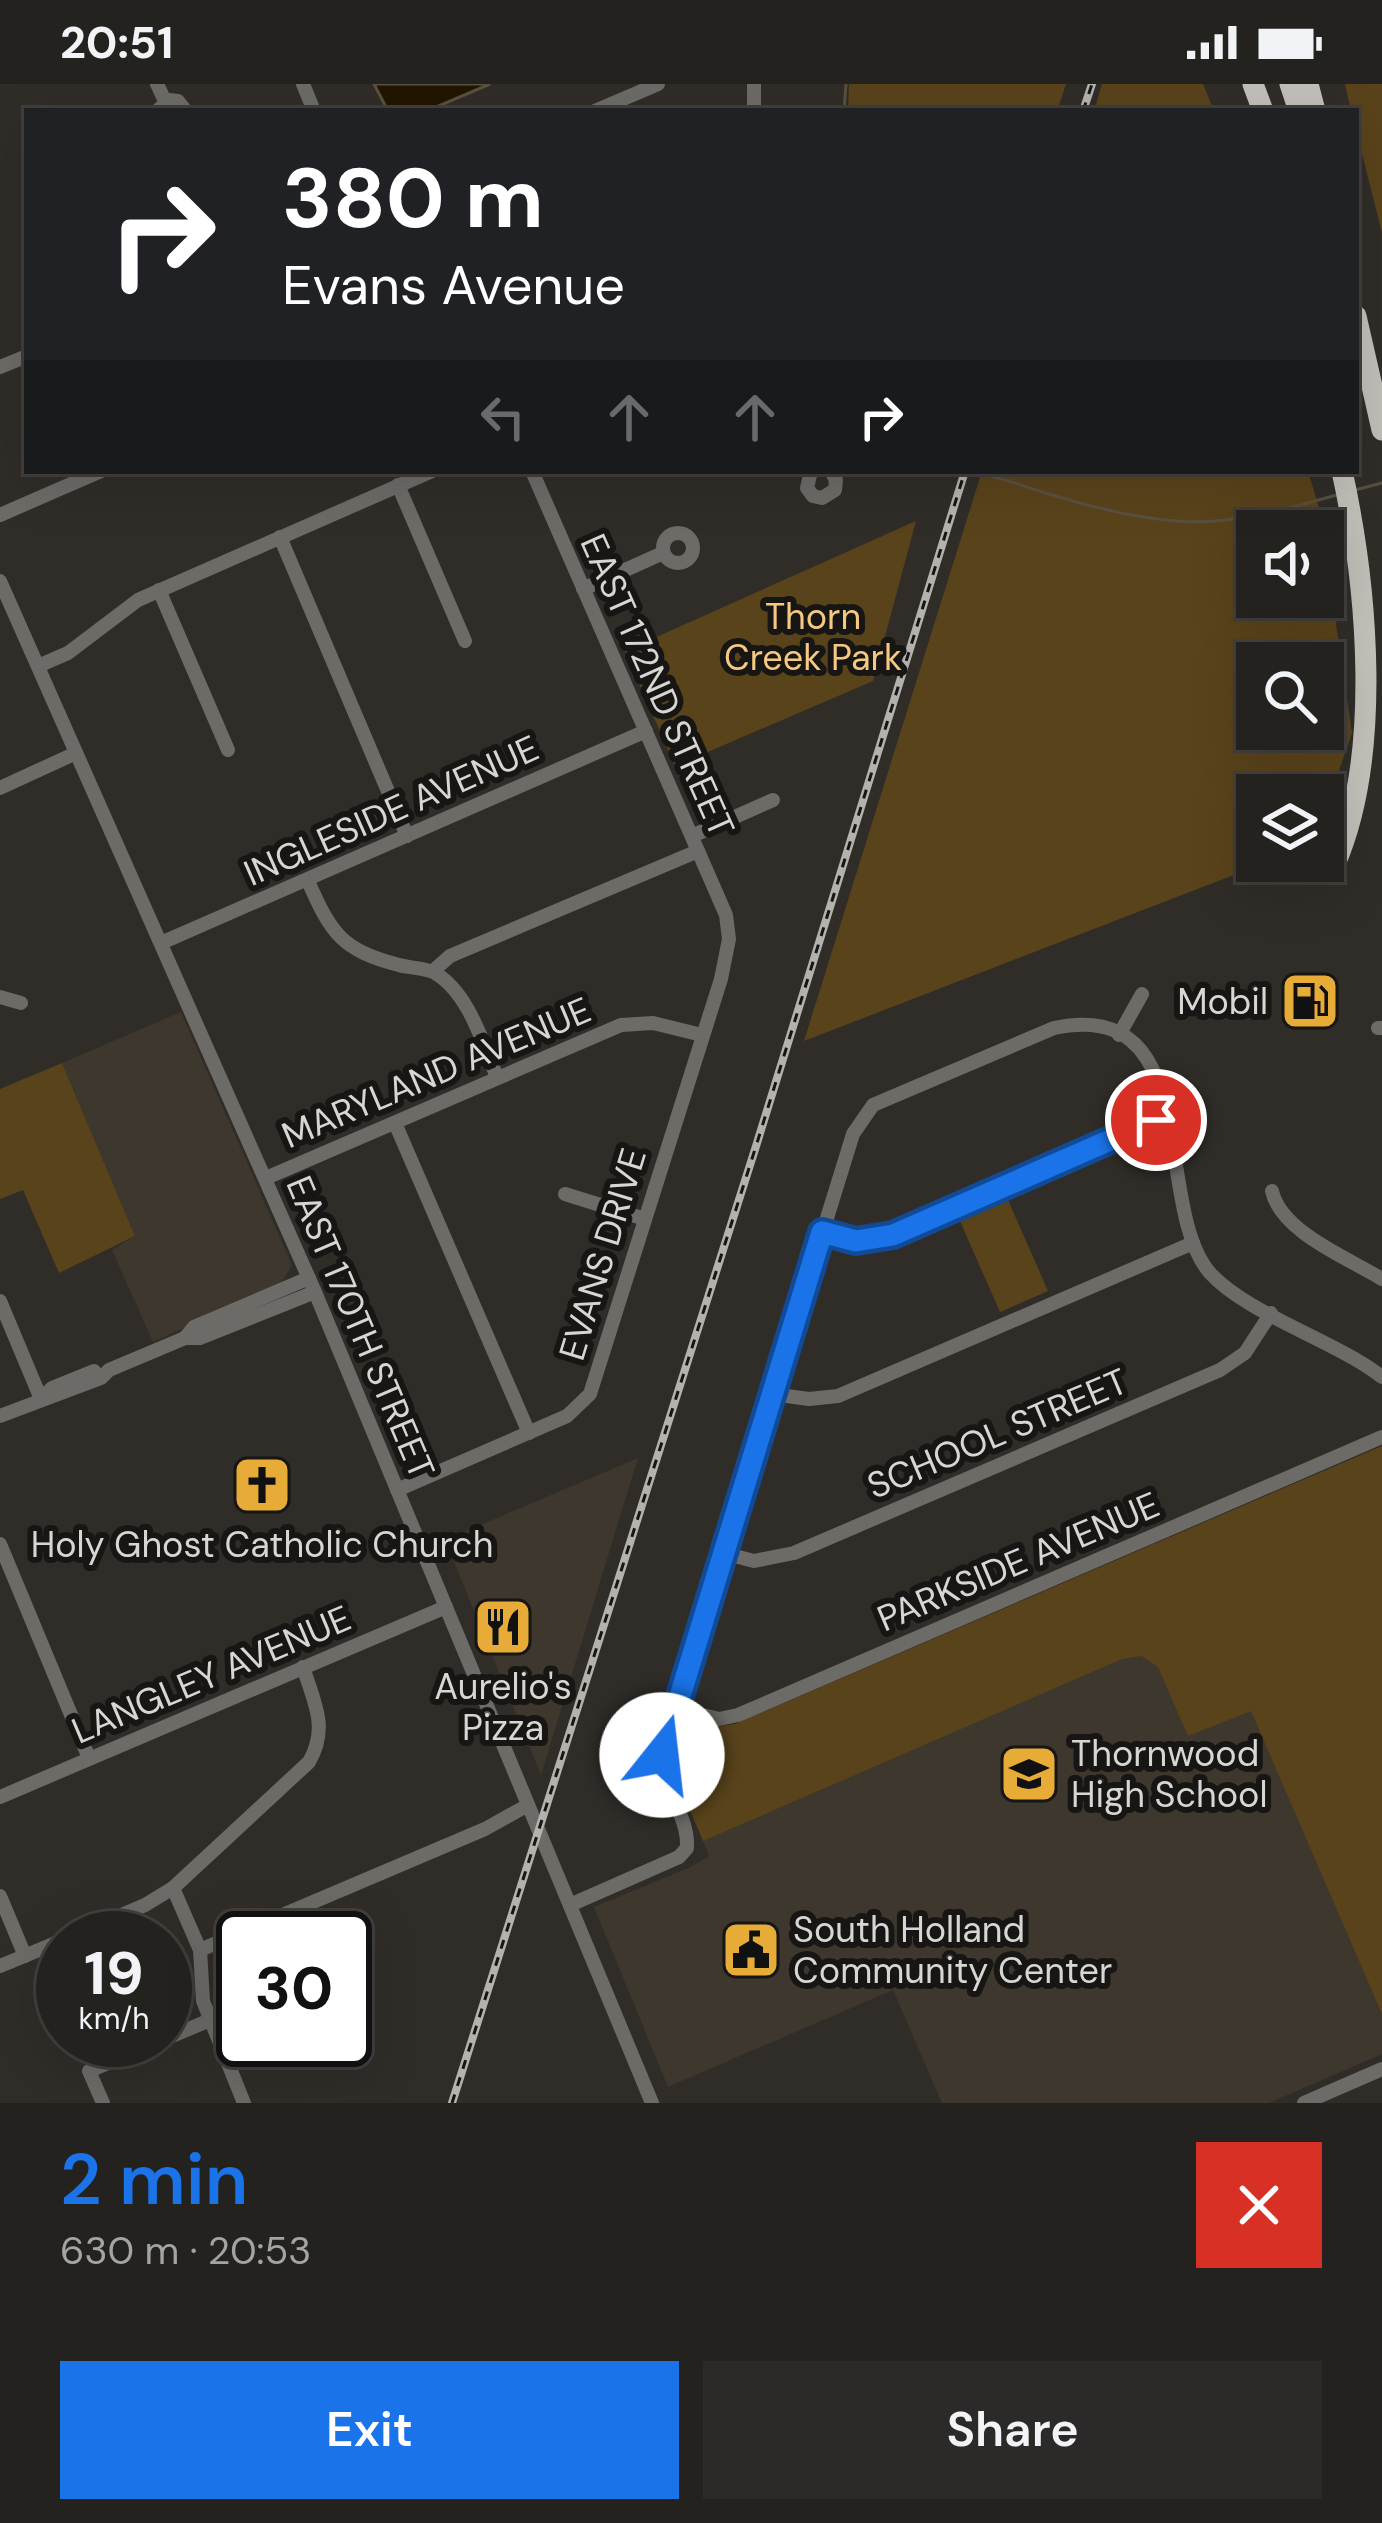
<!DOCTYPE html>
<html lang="en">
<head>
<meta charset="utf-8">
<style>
  :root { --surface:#24221f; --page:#2c2a28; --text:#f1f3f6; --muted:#a3a4a4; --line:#413f3d; --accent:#1a73e8 }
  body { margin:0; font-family:"DM Sans",sans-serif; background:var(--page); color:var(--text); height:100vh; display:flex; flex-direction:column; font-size:45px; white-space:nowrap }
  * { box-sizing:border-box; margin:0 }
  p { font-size:39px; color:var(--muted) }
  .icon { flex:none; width:66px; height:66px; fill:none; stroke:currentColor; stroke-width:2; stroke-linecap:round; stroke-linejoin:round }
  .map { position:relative; height:2019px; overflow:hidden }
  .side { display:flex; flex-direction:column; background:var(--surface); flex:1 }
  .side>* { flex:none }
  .banner { position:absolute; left:24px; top:24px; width:1335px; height:366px; border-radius:0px; box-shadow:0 12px 48px #0002,0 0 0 3px var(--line); background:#202124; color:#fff; overflow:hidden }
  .tools { position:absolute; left:1236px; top:426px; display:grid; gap:24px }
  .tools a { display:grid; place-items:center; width:108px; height:108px; border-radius:0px; background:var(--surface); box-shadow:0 12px 48px #0002,0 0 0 3px var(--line); font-size:60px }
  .speed { position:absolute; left:36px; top:1827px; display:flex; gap:24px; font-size:60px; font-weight:700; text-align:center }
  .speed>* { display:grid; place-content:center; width:156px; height:156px; border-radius:50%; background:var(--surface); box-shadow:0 12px 48px #0002,0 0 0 3px var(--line); line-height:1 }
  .speed small { font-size:30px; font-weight:400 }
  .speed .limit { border:6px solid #111; border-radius:18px; background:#fff; color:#111 }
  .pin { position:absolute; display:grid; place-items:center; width:102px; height:102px; color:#fff; margin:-51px; border:6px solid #fff; border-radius:50%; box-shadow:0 3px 12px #0007 }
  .me { position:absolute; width:132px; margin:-66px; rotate:16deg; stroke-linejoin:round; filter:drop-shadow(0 0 9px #0008) }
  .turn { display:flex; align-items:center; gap:42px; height:252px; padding:0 60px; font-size:54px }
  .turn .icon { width:156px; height:156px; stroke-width:2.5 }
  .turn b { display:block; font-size:84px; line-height:102px }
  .lanes { display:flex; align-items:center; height:114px; padding:0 60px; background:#0003; justify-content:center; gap:60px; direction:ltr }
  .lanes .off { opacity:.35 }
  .round { display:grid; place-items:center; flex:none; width:126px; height:126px; border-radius:0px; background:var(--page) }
  .headline { display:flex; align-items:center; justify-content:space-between; height:204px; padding:0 60px }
  h1 { font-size:72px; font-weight:600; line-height:90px; color:var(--accent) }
  .cta { display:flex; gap:24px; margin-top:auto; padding:24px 60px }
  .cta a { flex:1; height:138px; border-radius:0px; background:var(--accent); color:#fff; font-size:48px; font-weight:600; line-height:138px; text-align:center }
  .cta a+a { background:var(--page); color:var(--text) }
  .status { display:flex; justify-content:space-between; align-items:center; height:84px; padding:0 60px; background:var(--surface); direction:ltr }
  .status svg { height:33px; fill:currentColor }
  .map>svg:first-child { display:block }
  .built { fill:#3d372d }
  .green { fill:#59431b; fill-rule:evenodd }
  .water { fill:#231600; stroke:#59503f; stroke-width:3 }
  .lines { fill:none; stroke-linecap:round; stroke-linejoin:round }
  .stream { stroke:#59503f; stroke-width:3 }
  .minor { stroke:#6c6b68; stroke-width:14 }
  .highway { stroke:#c2bfb9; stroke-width:21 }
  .rail-casing { stroke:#b4b2af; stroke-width:8 }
  .rail { stroke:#171614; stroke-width:3; stroke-dasharray:9; stroke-linecap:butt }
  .route-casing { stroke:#114b97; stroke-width:30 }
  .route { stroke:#1a73e8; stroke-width:21 }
  .labels { text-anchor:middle; stroke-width:12; stroke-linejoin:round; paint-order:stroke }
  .park-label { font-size:36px; fill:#f5c97f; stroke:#171614 }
  .street-label { font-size:36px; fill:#d8d6d3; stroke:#171614 }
  .poi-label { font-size:36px; fill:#d8d6d3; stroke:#171614 }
</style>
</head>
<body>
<div class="status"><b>20:51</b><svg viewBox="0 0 49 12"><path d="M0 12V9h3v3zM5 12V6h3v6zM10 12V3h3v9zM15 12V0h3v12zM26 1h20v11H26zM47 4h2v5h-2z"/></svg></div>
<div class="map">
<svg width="1382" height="2019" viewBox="0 0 1382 2019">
  <rect width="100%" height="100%" fill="#302d29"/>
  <g class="built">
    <path d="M181 928 292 1181 282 1198 273 1203 153 1258 112 1166 135 1152 62 979Z"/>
    <path d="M1382 1362V1970L1269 2019H942L893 1906 668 2003 594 1823 691 1783 709 1772 675 1684V1665L684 1635 714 1643 735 1640Z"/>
    <path d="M638 1374 541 1691 445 1456Z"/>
  </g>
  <g class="green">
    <path d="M849 0H1066L1057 27H848Z"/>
    <path d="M1102 0H1203L1214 27H1094Z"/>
    <path d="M1345 0H1382V149L1356 46V27H1351Z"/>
    <path d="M982 387H1308L1325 443 1340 522 1336 540 1352 649 1323 732V711H1257V777H1270L804 957ZM1257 447H1323V513H1257ZM1257 579H1323V645H1257Z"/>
    <path d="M916 437 873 597 675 682 625 567Z"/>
    <path d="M62 979 135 1152 59 1189 23 1106 0 1115V1005Z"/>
    <path d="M1008 1116 1048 1207 1000 1228 960 1137Z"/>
    <path d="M1382 1362V1930L1251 1627 1188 1652 1158 1583 1142 1572 1122 1575 703 1757C683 1707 667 1690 684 1635L714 1643 735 1640Z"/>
  </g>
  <path class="water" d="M374 0H490L427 27H388Z"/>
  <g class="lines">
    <g class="stream">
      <path d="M844 27 846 0"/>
      <path d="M977 387C1043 408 1106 431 1175 437 1231 442 1287 425 1340 410"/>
      <path d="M1355 406 1382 399"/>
    </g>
    <g class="minor">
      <path d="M157 0 165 17"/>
      <path d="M303 0 314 27"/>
      <path d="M157 27 169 16 178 17 186 27"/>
      <path d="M595 27 658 0"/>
      <path d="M754 27V0"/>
      <path d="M0 283 27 272"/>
      <path d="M811 387 807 404 813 412 822 414 835 406 836 396 831 387"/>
      <path d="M398 401 465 557"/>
      <path d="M0 431 101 387"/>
      <circle cx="678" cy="464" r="15"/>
      <path d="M280 453 407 752"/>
      <path d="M0 497 315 1208 652 2019"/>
      <path d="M583 505 663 469"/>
      <path d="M159 506 228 666"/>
      <path d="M38 582 68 569 138 516 432 387"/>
      <path d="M0 704 76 669"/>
      <path d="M692 752 773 716"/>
      <path d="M308 797C331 849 341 866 399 881 409 884 426 884 435 889 469 909 483 960 497 993"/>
      <path d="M161 859 646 647"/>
      <path d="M433 887 450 872 698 767"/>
      <path d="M0 913 21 919"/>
      <path d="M1378 944H1382"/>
      <path d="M1119 951 1142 910"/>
      <path d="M395 1039 529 1349"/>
      <path d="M266 1094 621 941 653 939 702 951"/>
      <path d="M1272 1107C1281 1148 1348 1174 1382 1195"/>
      <path d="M565 1110 645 1135"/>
      <path d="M822 1148 856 1157 893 1151 1168 1031"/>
      <path d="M0 1217 41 1315"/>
      <path d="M185 1254H200L315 1208"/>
      <path d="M772 1310 809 1315 838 1312 1193 1159"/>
      <path d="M41 1315 52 1304 94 1287"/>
      <path d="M0 1332 101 1294 109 1286 185 1254 194 1243 309 1194"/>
      <path d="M397 1406 567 1332 590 1310 721 895 729 855 726 831 532 387"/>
      <path d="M0 1460 89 1674"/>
      <path d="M723 1469 754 1477 794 1469 1220 1286 1245 1269 1271 1229"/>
      <path d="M675 1624 719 1635 738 1631 1382 1353"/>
      <path d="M0 1713 446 1523"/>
      <path d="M173 1804 200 1866 203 1917 244 2019"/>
      <path d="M0 1812 25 1872"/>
      <path d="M570 1821 679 1773 687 1764C689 1731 661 1704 661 1671L853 1050 873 1021 1054 944C1206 912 1151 1121 1210 1189 1247 1230 1336 1257 1382 1293"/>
      <path d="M68 1854 145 1821 173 1804 309 1678C329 1644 314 1618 303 1583"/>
      <path d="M200 1866 485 1745 528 1721"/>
      <path d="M0 1882 63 1856"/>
      <path d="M165 1955 210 1936"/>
      <path d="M103 2019 89 1987 162 1956"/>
      <path d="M1304 2019 1382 1985"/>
    </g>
    <g class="highway">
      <path d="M1253 0 1263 27"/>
      <path d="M1290 0 1299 27"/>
      <path d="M1308 0 1315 27"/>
      <path d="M1356 232 1382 346"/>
      <path d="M1335 780C1382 672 1368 506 1342 387"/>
    </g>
    <defs>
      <g id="rail">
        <path d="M1083 27 1092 0"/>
        <path d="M452 2019 757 1059 965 387"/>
      </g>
    </defs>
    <use href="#rail" class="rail-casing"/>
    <use href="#rail" class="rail"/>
  </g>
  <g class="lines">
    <defs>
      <path id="route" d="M662 1671 822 1148 856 1157 893 1151 1156 1036"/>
    </defs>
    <use href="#route" class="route-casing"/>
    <use href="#route" class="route"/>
  </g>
  <defs>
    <symbol id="fuel-square" viewBox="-11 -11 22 22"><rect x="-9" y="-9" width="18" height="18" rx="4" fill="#e7ac37" stroke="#171614"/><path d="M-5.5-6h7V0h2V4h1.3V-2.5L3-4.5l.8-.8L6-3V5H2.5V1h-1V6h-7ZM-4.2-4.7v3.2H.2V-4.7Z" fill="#111"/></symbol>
    <symbol id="church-square" viewBox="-11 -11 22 22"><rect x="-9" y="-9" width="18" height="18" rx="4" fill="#e7ac37" stroke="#171614"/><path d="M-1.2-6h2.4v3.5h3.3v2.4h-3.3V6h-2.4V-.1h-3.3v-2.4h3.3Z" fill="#111"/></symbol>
    <symbol id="restaurant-square" viewBox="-11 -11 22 22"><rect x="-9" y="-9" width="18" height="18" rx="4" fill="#e7ac37" stroke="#171614"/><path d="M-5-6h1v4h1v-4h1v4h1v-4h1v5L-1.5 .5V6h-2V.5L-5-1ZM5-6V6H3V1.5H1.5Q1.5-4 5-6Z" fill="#111"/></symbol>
    <symbol id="school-square" viewBox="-11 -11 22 22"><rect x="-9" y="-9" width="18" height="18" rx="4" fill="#e7ac37" stroke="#171614"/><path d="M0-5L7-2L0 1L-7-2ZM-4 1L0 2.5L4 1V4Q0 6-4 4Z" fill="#111"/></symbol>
    <symbol id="civic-square" viewBox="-11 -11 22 22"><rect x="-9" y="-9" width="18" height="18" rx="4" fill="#e7ac37" stroke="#171614"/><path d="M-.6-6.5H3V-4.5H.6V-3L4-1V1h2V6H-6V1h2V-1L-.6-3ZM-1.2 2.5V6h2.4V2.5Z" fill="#111"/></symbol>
  </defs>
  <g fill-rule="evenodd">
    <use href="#fuel-square" x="1277" y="884" width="66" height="66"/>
    <use href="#church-square" x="229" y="1368" width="66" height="66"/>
    <use href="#restaurant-square" x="470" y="1510" width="66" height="66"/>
    <use href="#school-square" x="996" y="1657" width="66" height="66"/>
    <use href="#civic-square" x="718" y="1833" width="66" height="66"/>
  </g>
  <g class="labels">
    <g class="park-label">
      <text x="813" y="545">Thorn<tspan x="813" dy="41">Creek Park</tspan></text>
    </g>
    <g class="street-label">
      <text transform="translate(658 601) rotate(66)" y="13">EAST 172ND STREET</text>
      <text transform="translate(391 726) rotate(-24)" y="13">INGLESIDE AVENUE</text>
      <text transform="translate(436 988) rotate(-23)" y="13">MARYLAND AVENUE</text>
      <text transform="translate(602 1170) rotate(-73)" y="13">EVANS DRIVE</text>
      <text transform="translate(361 1243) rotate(67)" y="13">EAST 170TH STREET</text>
      <text transform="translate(997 1349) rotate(-23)" y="13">SCHOOL STREET</text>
      <text transform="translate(1018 1477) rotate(-23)" y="13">PARKSIDE AVENUE</text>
      <text transform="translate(211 1590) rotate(-23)" y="13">LANGLEY AVENUE</text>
    </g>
    <g class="poi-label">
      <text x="1268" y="930" text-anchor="end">Mobil</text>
      <text x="262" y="1473">Holy Ghost Catholic Church</text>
      <text x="503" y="1615">Aurelio's<tspan x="503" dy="41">Pizza</tspan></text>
      <text x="1071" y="1682" text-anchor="start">Thornwood<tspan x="1071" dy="41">High School</tspan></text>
      <text x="793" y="1858" text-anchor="start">South Holland<tspan x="793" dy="41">Community Center</tspan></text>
    </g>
  </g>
</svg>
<div class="tools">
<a><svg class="icon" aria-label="sound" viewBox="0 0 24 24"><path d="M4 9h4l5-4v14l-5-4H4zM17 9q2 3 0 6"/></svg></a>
<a><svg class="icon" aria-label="search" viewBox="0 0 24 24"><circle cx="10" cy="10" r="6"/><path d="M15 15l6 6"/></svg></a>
<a><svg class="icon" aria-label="layers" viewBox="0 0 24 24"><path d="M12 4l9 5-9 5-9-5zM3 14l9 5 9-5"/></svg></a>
</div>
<div class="speed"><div>19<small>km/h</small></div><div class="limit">30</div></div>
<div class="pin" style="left:1156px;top:1036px;background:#d93025"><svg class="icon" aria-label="arrive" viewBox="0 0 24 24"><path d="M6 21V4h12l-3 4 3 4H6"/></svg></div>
<svg class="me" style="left:662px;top:1671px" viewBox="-20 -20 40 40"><circle r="19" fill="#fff"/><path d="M0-13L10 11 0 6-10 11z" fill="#1a73e8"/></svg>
<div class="banner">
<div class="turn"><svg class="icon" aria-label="right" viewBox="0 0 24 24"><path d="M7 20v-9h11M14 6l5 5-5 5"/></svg><div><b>380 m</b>Evans Avenue</div></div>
<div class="lanes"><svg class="icon off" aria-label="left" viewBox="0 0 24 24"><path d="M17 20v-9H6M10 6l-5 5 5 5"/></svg><svg class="icon off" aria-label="ahead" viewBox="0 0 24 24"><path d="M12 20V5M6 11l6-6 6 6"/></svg><svg class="icon off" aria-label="ahead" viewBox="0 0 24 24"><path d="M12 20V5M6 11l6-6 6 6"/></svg><svg class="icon" aria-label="right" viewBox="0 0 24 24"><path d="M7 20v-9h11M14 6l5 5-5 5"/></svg></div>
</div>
</div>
<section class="side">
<div class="headline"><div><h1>2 min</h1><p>630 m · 20:53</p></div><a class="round" style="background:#d93025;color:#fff"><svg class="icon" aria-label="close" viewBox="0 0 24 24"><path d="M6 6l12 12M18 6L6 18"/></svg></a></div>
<div class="cta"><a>Exit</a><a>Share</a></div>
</section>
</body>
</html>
